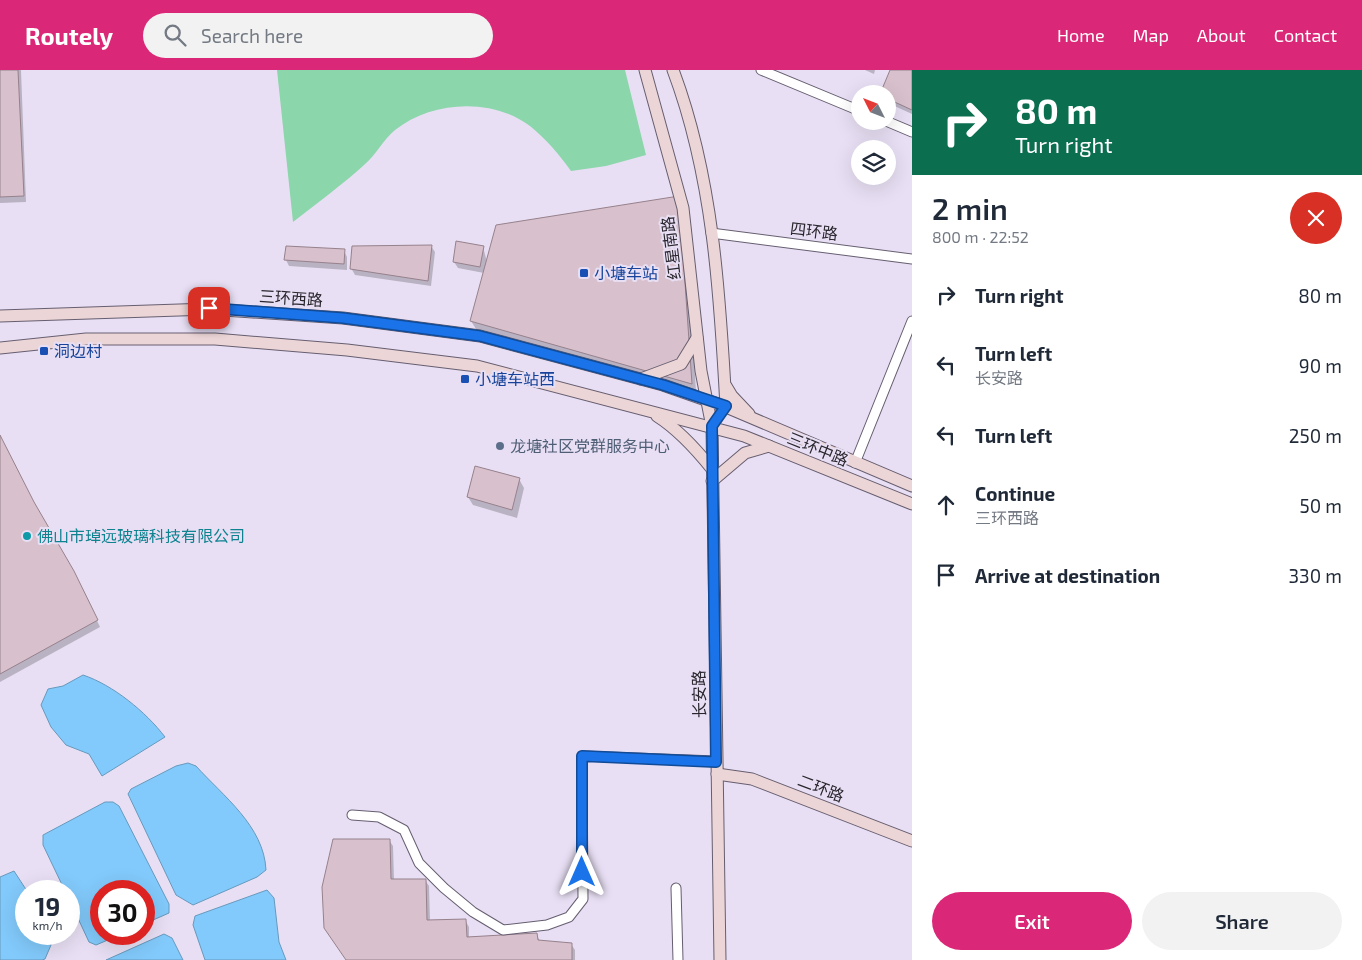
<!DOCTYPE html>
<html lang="en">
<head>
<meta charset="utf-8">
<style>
  :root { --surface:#fff; --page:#f2f2f3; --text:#1f2937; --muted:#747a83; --accent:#db2777 }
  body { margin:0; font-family:"Exo 2","Noto Sans SC",sans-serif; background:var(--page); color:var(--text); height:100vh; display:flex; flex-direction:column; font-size:19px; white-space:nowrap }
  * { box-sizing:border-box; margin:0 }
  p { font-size:16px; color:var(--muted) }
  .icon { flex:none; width:28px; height:28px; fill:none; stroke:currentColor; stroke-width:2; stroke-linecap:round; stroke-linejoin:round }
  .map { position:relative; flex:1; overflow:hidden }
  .side { display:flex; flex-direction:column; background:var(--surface); width:450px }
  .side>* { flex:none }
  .guide { background:#0b6e4f; color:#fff; overflow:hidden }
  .needle { width:32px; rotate:312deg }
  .buttons { position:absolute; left:851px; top:15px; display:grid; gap:10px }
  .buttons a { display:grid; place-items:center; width:45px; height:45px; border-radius:50%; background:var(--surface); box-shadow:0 5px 20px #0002; font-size:25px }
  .speed { position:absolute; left:15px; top:810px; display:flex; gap:10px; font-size:25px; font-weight:700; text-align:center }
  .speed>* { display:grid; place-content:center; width:65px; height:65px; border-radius:50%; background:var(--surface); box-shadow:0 5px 20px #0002; line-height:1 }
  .speed small { font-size:12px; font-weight:400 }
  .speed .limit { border:8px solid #d22; background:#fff; color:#111 }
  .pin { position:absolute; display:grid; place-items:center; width:42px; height:42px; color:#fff; margin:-21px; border-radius:10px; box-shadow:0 2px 8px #0006 }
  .me { position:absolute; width:55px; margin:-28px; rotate:0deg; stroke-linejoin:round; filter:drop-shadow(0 0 4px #0008) }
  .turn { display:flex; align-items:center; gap:18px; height:105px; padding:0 20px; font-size:22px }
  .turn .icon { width:65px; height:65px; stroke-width:2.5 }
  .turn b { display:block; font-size:35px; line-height:42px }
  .round { display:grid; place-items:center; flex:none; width:52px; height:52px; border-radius:26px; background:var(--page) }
  .overview { display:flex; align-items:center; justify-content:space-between; height:85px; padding:0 20px }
  h1 { font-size:30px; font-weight:600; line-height:38px }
  .primary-button { display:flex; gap:10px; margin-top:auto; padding:10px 20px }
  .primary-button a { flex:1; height:58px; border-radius:30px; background:var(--accent); color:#fff; font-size:20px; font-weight:600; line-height:58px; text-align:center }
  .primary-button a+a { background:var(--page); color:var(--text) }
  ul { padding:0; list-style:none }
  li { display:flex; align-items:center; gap:15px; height:70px; padding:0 20px }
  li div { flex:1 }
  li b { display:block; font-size:19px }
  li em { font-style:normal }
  header { display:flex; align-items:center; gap:30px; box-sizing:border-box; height:70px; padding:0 25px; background:var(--accent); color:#fff }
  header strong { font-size:24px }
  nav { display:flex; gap:28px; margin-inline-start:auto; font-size:18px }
  .search { width:350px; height:45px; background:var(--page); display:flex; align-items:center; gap:12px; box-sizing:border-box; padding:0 18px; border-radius:28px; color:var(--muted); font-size:19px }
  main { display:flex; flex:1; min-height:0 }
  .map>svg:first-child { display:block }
  .green { fill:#8bd6aa }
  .water { fill:#82cafb; stroke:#6799bd }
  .shadow { fill:#0003 }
  .building { fill:#d8c1cc; stroke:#96818c }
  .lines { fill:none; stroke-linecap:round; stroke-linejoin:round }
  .street-casing { stroke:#665e70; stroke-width:11 }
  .secondary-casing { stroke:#665e70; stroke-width:13 }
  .street { stroke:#fff; stroke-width:9 }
  .secondary { stroke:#ecd5d6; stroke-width:11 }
  .route-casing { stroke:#114b97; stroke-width:12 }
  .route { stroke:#1a73e8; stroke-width:9 }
  .transit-dot { fill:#1a4fb4; stroke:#e8dff4; stroke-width:2 }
  .service-dot { fill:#5c6f8a; stroke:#e8dff4; stroke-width:2 }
  .culture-dot { fill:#0f9aa8; stroke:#e8dff4; stroke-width:2 }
  .labels { text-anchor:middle; stroke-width:4; stroke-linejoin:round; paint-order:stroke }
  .street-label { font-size:16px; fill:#29262d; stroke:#e8dff4 }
  .transit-label { font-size:16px; fill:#164399; stroke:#e8dff4; text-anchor:start }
  .service-label { font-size:16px; fill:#4e5e75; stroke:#e8dff4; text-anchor:start }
  .culture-label { font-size:16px; fill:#0d838f; stroke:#e8dff4; text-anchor:start }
</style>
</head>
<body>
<header>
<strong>Routely</strong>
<div class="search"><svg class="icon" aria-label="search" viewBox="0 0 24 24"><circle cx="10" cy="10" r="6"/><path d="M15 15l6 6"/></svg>Search here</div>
<nav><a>Home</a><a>Map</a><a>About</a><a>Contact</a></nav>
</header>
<main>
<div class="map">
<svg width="912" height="890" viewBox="0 0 912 890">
  <rect width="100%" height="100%" fill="#e8dff4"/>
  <path class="green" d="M277 0H625L646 85 606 96 571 101C559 84 546 69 530 56 492 27 431 31 395 60 383 70 376 85 364 95 342 115 317 133 293 152Z"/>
  <g class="water">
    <path d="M83 605C113 615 146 642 165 667L102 706 89 684 66 675 51 657 41 635 48 619 63 616Z"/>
    <path d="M188 693 196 696C223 726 264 756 266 800L257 807 193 835 176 825 128 724 131 719 176 696Z"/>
    <path d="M105 732H113L119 736 169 834V843L144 854V821H101V864H122L96 875 89 872 69 829V821H65L43 775V765Z"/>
    <path d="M14 801 27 821 26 864H47L51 875 45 889 42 890H0V807Z"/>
    <path d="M267 820 274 828 279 872 286 890H205L193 855 195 846Z"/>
    <path d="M164 864 172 868 183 890H106Z"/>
  </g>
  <g class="shadow">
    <path d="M0 0H21L26 132 0 133Z"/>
    <path d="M865 0H875L874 4Z"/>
    <path d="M891 0H912V44L888 33Z"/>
    <path d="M684 136 696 321 476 259 471 251 484 203 458 198 454 192 483 177 487 192Z"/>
    <path d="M431 176 435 182 431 216 355 205 351 198Z"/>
    <path d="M344 181 347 187V200L289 196 286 190Z"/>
    <path d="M0 367 37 439 77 508 100 557 0 612Z"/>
    <path d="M519 409 524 418 517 448 473 435 468 427Z"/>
    <path d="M389 770 393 776 394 810H425L429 816 430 851 465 850 469 857V868L536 864 540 871 571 874 575 880V890H347Z"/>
  </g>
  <g class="building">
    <path d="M0 0H18L24 126 0 127Z"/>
    <path d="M890 0H912V40L888 29V24H880Z"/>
    <path d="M679 126 692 314 470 251 496 155Z"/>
    <path d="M456 171 484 176 480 197 453 192Z"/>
    <path d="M432 175 428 211 350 199 352 176Z"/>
    <path d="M286 176 345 179 344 194 284 190Z"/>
    <path d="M0 365 34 432 74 501 98 550 0 604Z"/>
    <path d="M475 396 520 408 512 440 467 427Z"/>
    <path d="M333 769H390L391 809H426L427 850 466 849 467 867 537 863 538 870 572 873V890H346L324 858 322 817Z"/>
  </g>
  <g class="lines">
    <defs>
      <g id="street">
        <path d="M761 0 860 41"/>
        <path d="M886 51 912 62"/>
        <path d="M711 163 912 189"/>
        <path d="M855 393 912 251"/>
        <path d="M352 745 379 747 404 760 419 793 444 818 473 842 503 860 547 855 569 847 583 829 582 686 716 691"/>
        <path d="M676 818 678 890"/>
      </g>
      <g id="secondary">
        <path d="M645 0 683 138 701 301 712 357 720 890"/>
        <path d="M673 0C713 106 720 224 726 337"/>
        <path d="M0 246 209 239 343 248 480 266 663 315 726 337 912 416"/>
        <path d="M0 278 86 269H215L347 280 477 296 744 366 912 434"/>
        <path d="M641 309 681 294 697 268"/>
        <path d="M726 316 732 326 749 344"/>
        <path d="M657 346C679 360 696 379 712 399"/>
        <path d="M712 411 745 383 769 376"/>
        <path d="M717 704 752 709 912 771"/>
      </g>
    </defs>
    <use href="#street" class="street-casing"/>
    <use href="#secondary" class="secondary-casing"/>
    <use href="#street" class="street"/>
    <use href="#secondary" class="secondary"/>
  </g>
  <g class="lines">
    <defs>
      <path id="route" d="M209 238 343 248 480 266 663 315 726 336 712 356 716 692 582 686V802"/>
    </defs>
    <use href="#route" class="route-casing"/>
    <use href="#route" class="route"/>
  </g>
  <g class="transit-dot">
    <rect x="579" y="198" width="10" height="10" rx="2.5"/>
    <rect x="39" y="276" width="10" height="10" rx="2.5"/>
    <rect x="460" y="304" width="10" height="10" rx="2.5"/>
  </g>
  <circle class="service-dot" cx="500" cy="376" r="5"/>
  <circle class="culture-dot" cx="27" cy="466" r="5"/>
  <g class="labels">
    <g class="street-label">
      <text transform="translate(814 161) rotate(7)" y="6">四环路</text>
      <text transform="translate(671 178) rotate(-97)" y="6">红星南路</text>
      <text transform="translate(291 228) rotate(4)" y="6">三环西路</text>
      <text transform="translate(818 379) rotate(22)" y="6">三环中路</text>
      <text transform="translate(699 624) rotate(-91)" y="6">长安路</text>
      <text transform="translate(821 718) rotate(21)" y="6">二环路</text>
    </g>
    <g class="transit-label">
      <text x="594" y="209">小塘车站</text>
      <text x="54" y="287">洞边村</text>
      <text x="475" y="315">小塘车站西</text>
    </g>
    <g class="service-label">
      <text x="510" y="382">龙塘社区党群服务中心</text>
    </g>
    <g class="culture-label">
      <text x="37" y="472">佛山市琸远玻璃科技有限公司</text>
    </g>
  </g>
</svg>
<div class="buttons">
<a><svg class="needle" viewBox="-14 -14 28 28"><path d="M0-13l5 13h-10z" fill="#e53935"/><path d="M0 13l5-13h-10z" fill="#747a83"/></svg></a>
<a><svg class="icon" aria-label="layers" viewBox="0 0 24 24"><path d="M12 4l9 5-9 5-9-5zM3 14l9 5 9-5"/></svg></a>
</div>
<div class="speed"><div>19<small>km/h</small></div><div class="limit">30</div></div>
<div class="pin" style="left:209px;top:238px;background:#d93025"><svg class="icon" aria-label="arrive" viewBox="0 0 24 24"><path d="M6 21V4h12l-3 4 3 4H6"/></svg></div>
<svg class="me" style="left:582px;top:802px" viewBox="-20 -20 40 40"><path d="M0-17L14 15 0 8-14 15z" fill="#1a73e8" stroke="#fff" stroke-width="4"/></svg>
</div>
<section class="side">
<div class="guide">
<div class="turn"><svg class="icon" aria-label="right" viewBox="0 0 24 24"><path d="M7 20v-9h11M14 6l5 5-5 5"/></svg><div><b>80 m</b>Turn right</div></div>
</div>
<div class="overview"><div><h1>2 min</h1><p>800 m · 22:52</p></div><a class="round" style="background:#d93025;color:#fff"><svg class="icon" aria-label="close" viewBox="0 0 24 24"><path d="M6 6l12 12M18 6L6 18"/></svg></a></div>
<ul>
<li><svg class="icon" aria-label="right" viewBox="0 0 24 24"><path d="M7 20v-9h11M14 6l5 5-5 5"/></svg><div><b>Turn right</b></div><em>80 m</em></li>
<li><svg class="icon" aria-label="left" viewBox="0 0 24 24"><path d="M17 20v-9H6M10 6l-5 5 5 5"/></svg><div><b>Turn left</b><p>长安路</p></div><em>90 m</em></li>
<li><svg class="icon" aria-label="left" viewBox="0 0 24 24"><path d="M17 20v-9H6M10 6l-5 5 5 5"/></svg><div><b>Turn left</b></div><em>250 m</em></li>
<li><svg class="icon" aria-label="ahead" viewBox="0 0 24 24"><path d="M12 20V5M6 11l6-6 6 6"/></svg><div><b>Continue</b><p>三环西路</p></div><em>50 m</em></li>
<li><svg class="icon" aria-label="arrive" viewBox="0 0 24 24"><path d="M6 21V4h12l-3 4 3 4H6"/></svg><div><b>Arrive at destination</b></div><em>330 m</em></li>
</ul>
<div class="primary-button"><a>Exit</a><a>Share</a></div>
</section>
</main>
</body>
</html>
